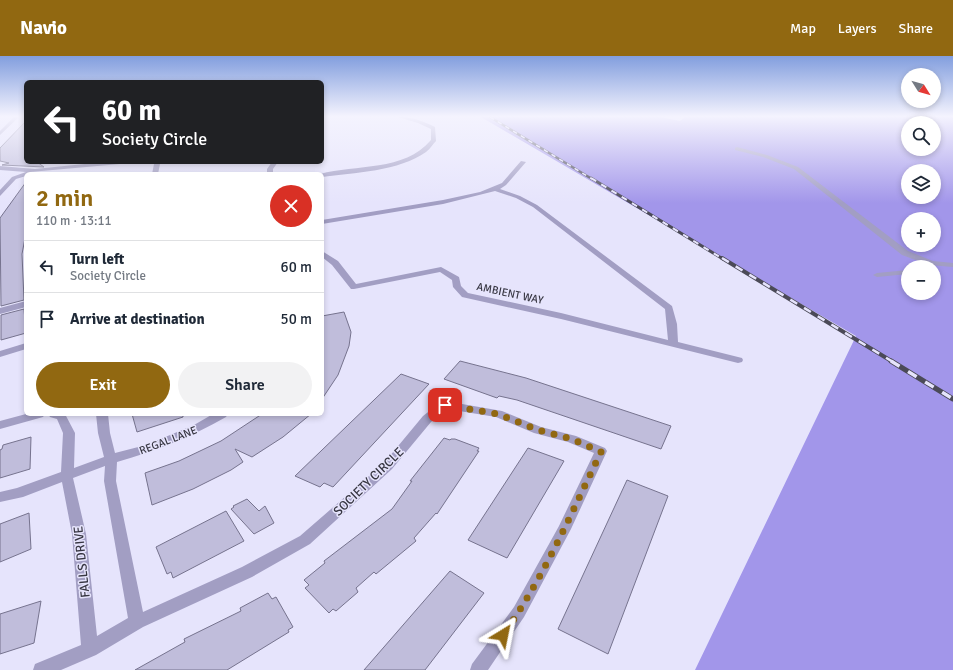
<!DOCTYPE html>
<html lang="en">
<head>
<meta charset="utf-8">
<style>
  :root { --surface:#fff; --page:#f2f2f3; --text:#1f2937; --muted:#747a83; --line:#e0e1e3; --accent:#916811 }
  body { margin:0; font-family:Signika,sans-serif; background:var(--page); color:var(--text); height:100vh; display:flex; flex-direction:column; font-size:15px; white-space:nowrap }
  * { box-sizing:border-box; margin:0 }
  p { font-size:13px; color:var(--muted) }
  .icon { flex:none; width:22px; height:22px; fill:none; stroke:currentColor; stroke-width:2; stroke-linecap:round; stroke-linejoin:round }
  .map { position:relative; flex:1; overflow:hidden }
  .drawer { position:absolute; left:24px; top:116px; width:300px; height:244px; display:flex; flex-direction:column; background:var(--surface); border-radius:6px; box-shadow:0 2px 6px #0003 }
  .drawer>* { flex:none }
  .guide { position:absolute; left:24px; top:24px; width:300px; height:84px; border-radius:6px; box-shadow:0 2px 6px #0003; background:#202124; color:#fff; overflow:hidden }
  .needle { width:26px; rotate:127deg }
  .buttons { position:absolute; left:901px; top:12px; display:grid; gap:8px }
  .buttons a { display:grid; place-items:center; width:40px; height:40px; border-radius:50%; background:var(--surface); box-shadow:0 2px 6px #0003; font-size:20px }
  .pin { position:absolute; display:grid; place-items:center; width:34px; height:34px; color:#fff; margin:-17px; border-radius:8px; box-shadow:0 2px 6px #0006 }
  .me { position:absolute; width:44px; margin:-22px; rotate:35deg; stroke-linejoin:round; filter:drop-shadow(0 0 3px #0008) }
  .turn { display:flex; align-items:center; gap:14px; height:84px; padding:0 12px; font-size:18px }
  .turn .icon { width:52px; height:52px; stroke-width:2.5 }
  .turn b { display:block; font-size:28px; line-height:34px }
  .round { display:grid; place-items:center; flex:none; width:42px; height:42px; border-radius:21px; background:var(--page) }
  .head { display:flex; align-items:center; justify-content:space-between; height:68px; padding:0 12px }
  h1 { font-size:24px; font-weight:600; line-height:30px; color:var(--accent) }
  .primary-button { display:flex; gap:8px; margin-top:auto; padding:8px 12px }
  .primary-button a { flex:1; height:46px; border-radius:24px; background:var(--accent); color:#fff; font-size:16px; font-weight:600; line-height:46px; text-align:center }
  .primary-button a+a { background:var(--page); color:var(--text) }
  ul { padding:0; list-style:none }
  li { display:flex; align-items:center; gap:12px; height:52px; padding:0 12px; border-top:1px solid var(--line) }
  li div { flex:1 }
  li b { display:block; font-size:15px }
  li em { font-style:normal }
  header { display:flex; align-items:center; gap:24px; box-sizing:border-box; height:56px; padding:0 20px; background:var(--accent); color:#fff }
  header strong { font-size:19px }
  nav { display:flex; gap:22px; margin-inline-start:auto; font-size:14px }
  .map>svg:first-child { display:block }
  .forest { fill:#a296ea; fill-rule:evenodd }
  .building { fill:#c0bddb; stroke:#76738e }
  .lines { fill:none; stroke-linecap:round; stroke-linejoin:round }
  .minor { fill:#a29ec3; fill-rule:evenodd }
  .rail-far3-casing { stroke:#4b4a57; stroke-width:2.5 }
  .rail-far2-casing { stroke:#4b4a57; stroke-width:3 }
  .rail-far1-casing { stroke:#4b4a57; stroke-width:4 }
  .rail-casing { stroke:#4b4a57; stroke-width:5 }
  .rail-far3 { stroke:#e6e4fc; stroke-width:1.5; stroke-dasharray:4.5; stroke-linecap:butt }
  .rail-far2 { stroke:#e6e4fc; stroke-width:2; stroke-dasharray:6; stroke-linecap:butt }
  .rail-far1 { stroke:#e6e4fc; stroke-width:2.5; stroke-dasharray:8; stroke-linecap:butt }
  .rail { stroke:#e6e4fc; stroke-width:3.5; stroke-dasharray:10; stroke-linecap:butt }
  .route { stroke:#916811; stroke-width:7; stroke-dasharray:0 12.6 }
  .labels { text-anchor:middle; stroke-width:3; stroke-linejoin:round; paint-order:stroke }
  .street-label { font-size:11px; fill:#373642; stroke:#e6e4fc }
  .near-street-label { font-size:13px; fill:#373642; stroke:#e6e4fc }
</style>
</head>
<body>
<header>
<strong>Navio</strong>
<nav><a>Map</a><a>Layers</a><a>Share</a></nav>
</header>
<div class="map">
<svg width="953" height="614" viewBox="0 0 953 614">
  <rect width="100%" height="100%" fill="#e6e4fc"/>
  <path class="forest" d="M481 61H660L680 65 685 61H953V614H695L856 280ZM908 67H934V93H908ZM908 115H934V141H908ZM908 163H934V189H908ZM908 211H934V237H908Z"/>
  <g class="building">
    <path d="M26 65V106H37L44 111 2 109 9 107 0 105V92Z"/>
    <path d="M26 126V177L22 198 24 244 1 250 0 162Z"/>
    <path d="M24 253 26 277 1 284V259Z"/>
    <path d="M344 256 351 276 349 290 338 319 322 343V260Z"/>
    <path d="M460 305 526 322 671 370 661 393 517 344 499 340 497 342 444 323Z"/>
    <path d="M401 318 429 328 333 431 324 427 320 431 295 420Z"/>
    <path d="M132 358H183V361L137 376Z"/>
    <path d="M262 358H311L283 381 252 401 235 393 243 406 231 414 193 433 152 449 145 417 179 405 221 385Z"/>
    <path d="M31 381 30 413 0 422V394L2 393 3 389Z"/>
    <path d="M444 382 450 384 451 383H455L479 392 477 395H479L437 458 436 457 414 482 416 485 376 518 374 516 356 532 358 536 336 555 333 553 329 557 305 532 309 529 304 524 325 507 324 505 392 453 412 425H410Z"/>
    <path d="M528 392 564 405 507 502 468 484Z"/>
    <path d="M627 424 668 440 608 598 558 573Z"/>
    <path d="M247 443 259 455 265 450 274 467 254 478 231 453 234 451 233 450Z"/>
    <path d="M226 455 244 485 173 522 171 516 167 518 156 491Z"/>
    <path d="M29 457 31 493 0 506V468Z"/>
    <path d="M450 515 484 537 425 614H364Z"/>
    <path d="M268 537 272 543 276 541 293 571 288 574 289 576 227 614H135L185 586 184 583 241 555 240 552Z"/>
    <path d="M41 545 34 587 0 598V558Z"/>
  </g>
  <g class="lines">
    <g class="minor">
      <path d="M14 61H19L0 79V75Z"/>
      <path d="M398 61C412 61 423 65 435 71L436 85C433 88 430 93 426 96 400 115 353 117 322 121V118H320C356 108 404 116 431 84V73L418 67Z"/>
      <path d="M737 91 767 99 798 111 908 195 933 205 953 207V211L929 209 902 199 794 113 763 101 735 94V92Z"/>
      <path d="M521 105 526 106 506 129 500 133 520 140 537 149 672 250 677 268 678 286 742 302 743 304 742 306 738 307 561 263 462 241 453 231 452 224 440 216 354 233H351L332 209 322 201V195L338 205 356 228 441 211 459 221 461 230 468 237 561 257 668 284 665 253 533 151 516 142 495 135 443 148 322 168V164L443 144 480 136 502 127Z"/>
      <path d="M104 106H123L120 108 30 116V118H26V120L16 123 0 140V134L12 121 26 116 0 114V110L35 113Z"/>
      <path d="M152 106H158L160 108 158 118H152L154 108Z"/>
      <path d="M272 106H278L273 113V118H267V113Z"/>
      <path d="M908 214V218L877 221 873 219 877 217Z"/>
      <path d="M26 245V251L0 258V252Z"/>
      <path d="M26 287V293L0 301V295Z"/>
      <path d="M445 345 502 355 541 371 576 380 605 392 607 395 571 473 524 561 488 614H470L472 608 514 551 559 470 594 397 568 386 534 377 496 361 447 353 431 366 392 413 310 488 252 521 143 571 96 599 61 614H33L35 608 81 589 72 478 62 426 23 441 0 446V436L17 432 61 416 63 377 57 363 50 361 48 358H65L75 377 74 412 104 401 98 377 96 358H108L110 377 115 397 146 389 194 369 213 358H228L226 361C191 381 155 395 117 406L116 425 143 556 242 511 300 480 384 407 423 360 441 346ZM105 410 104 425 128 562 97 580 86 478 73 422Z"/>
      <path d="M26 358H45L43 361 0 373V365Z"/>
    </g>
    <defs>
      <path id="rail-far3" d="M490 61 592 123"/>
      <path id="rail-far2" d="M591 122 723 203"/>
      <path id="rail-far1" d="M722 202 893 306"/>
      <path id="rail" d="M891 305 953 343"/>
    </defs>
    <use href="#rail-far3" class="rail-far3-casing"/>
    <use href="#rail-far2" class="rail-far2-casing"/>
    <use href="#rail-far1" class="rail-far1-casing"/>
    <use href="#rail" class="rail-casing"/>
    <use href="#rail-far3" class="rail-far3"/>
    <use href="#rail-far2" class="rail-far2"/>
    <use href="#rail-far1" class="rail-far1"/>
    <use href="#rail" class="rail"/>
  </g>
  <linearGradient id="sky" x2="0" y2="1"><stop stop-color="#829ede"/><stop offset="0.41" stop-color="#f4f3fe"/><stop offset="1" stop-color="#f4f3fe" stop-opacity="0"/></linearGradient>
  <rect width="953" height="147" fill="url(#sky)"/>
  <g class="lines">
    <path class="route" d="M445 349 498 358 538 374 572 383 601 396C571 458 543 523 503 579"/>
  </g>
  <g class="labels">
    <g class="street-label">
      <text transform="translate(510 237) rotate(12)" y="4">AMBIENT WAY</text>
      <text transform="translate(168 384) rotate(-21)" y="4">REGAL LANE</text>
    </g>
    <g class="near-street-label">
      <text transform="translate(368 425) rotate(-44)" y="5">SOCIETY CIRCLE</text>
      <text transform="translate(81 506) rotate(-96)" y="5">FALLS DRIVE</text>
    </g>
  </g>
</svg>
<div class="buttons">
<a><svg class="needle" viewBox="-14 -14 28 28"><path d="M0-13l5 13h-10z" fill="#e53935"/><path d="M0 13l5-13h-10z" fill="#747a83"/></svg></a>
<a><svg class="icon" aria-label="search" viewBox="0 0 24 24"><circle cx="10" cy="10" r="6"/><path d="M15 15l6 6"/></svg></a>
<a><svg class="icon" aria-label="layers" viewBox="0 0 24 24"><path d="M12 4l9 5-9 5-9-5zM3 14l9 5 9-5"/></svg></a>
<a>+</a>
<a>−</a>
</div>
<div class="pin" style="left:445px;top:349px;background:#d93025"><svg class="icon" aria-label="arrive" viewBox="0 0 24 24"><path d="M6 21V4h12l-3 4 3 4H6"/></svg></div>
<svg class="me" style="left:503px;top:579px" viewBox="-20 -20 40 40"><path d="M0-17L14 15 0 8-14 15z" fill="#916811" stroke="#fff" stroke-width="4"/></svg>
<div class="guide">
<div class="turn"><svg class="icon" aria-label="left" viewBox="0 0 24 24"><path d="M17 20v-9H6M10 6l-5 5 5 5"/></svg><div><b>60 m</b>Society Circle</div></div>
</div>
<section class="drawer">
<div class="head"><div><h1>2 min</h1><p>110 m · 13:11</p></div><a class="round" style="background:#d93025;color:#fff"><svg class="icon" aria-label="close" viewBox="0 0 24 24"><path d="M6 6l12 12M18 6L6 18"/></svg></a></div>
<ul>
<li><svg class="icon" aria-label="left" viewBox="0 0 24 24"><path d="M17 20v-9H6M10 6l-5 5 5 5"/></svg><div><b>Turn left</b><p>Society Circle</p></div><em>60 m</em></li>
<li><svg class="icon" aria-label="arrive" viewBox="0 0 24 24"><path d="M6 21V4h12l-3 4 3 4H6"/></svg><div><b>Arrive at destination</b></div><em>50 m</em></li>
</ul>
<div class="primary-button"><a>Exit</a><a>Share</a></div>
</section>
</div>
</body>
</html>
